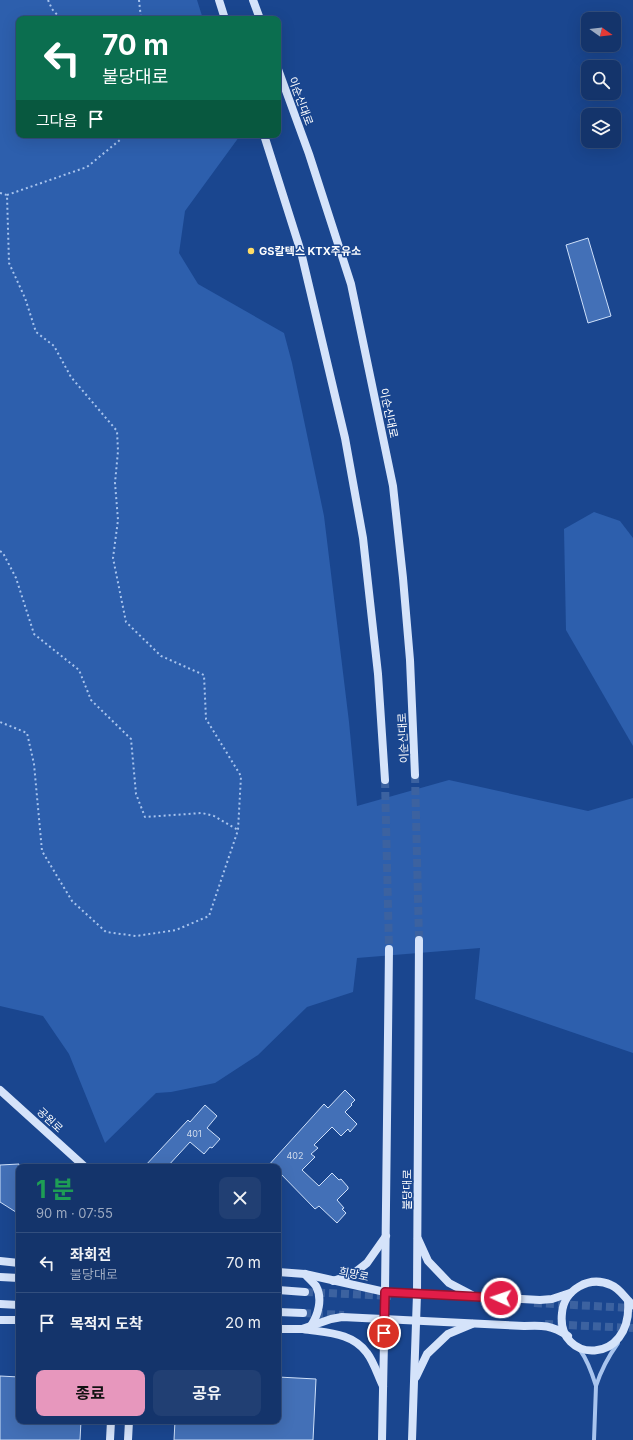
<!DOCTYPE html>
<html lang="ko">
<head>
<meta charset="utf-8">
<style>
  :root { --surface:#14346b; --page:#213f73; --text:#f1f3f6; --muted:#9daac1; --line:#334f7e; --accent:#e797bd }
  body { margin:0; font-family:Inter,"Noto Sans KR",sans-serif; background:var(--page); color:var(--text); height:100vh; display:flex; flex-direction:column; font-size:15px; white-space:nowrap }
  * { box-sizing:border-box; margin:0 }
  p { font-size:13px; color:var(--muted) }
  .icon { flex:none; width:22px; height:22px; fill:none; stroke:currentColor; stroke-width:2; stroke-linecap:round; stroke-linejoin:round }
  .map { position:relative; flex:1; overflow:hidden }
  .panel { position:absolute; left:16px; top:1164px; width:265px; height:260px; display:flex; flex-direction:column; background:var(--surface); border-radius:8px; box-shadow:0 4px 16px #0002,0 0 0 1px var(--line) }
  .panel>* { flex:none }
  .guide { position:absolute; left:16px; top:16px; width:265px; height:122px; border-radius:8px; box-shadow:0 4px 16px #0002,0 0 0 1px var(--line); background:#0b6e4f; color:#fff; overflow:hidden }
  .needle { width:26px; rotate:104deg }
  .controls { position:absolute; left:581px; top:12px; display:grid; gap:8px }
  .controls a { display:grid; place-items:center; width:40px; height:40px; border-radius:8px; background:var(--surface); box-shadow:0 4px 16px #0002,0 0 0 1px var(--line); font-size:20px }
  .pin { position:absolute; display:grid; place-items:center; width:34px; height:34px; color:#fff; margin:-17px; border:2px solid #fff; border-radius:50%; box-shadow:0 1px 4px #0007 }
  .me { position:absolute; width:44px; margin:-22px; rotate:273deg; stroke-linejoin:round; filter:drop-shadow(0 0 3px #0008) }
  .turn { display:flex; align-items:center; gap:14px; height:84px; padding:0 20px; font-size:18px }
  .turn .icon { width:52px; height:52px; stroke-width:2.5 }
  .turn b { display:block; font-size:28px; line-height:34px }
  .then { display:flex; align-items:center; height:38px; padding:0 20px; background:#0003; gap:8px; font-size:15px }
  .round { display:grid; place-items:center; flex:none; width:42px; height:42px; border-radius:8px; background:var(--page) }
  .summary { display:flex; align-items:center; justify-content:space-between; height:68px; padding:0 20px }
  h1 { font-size:24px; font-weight:700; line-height:30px; color:#1e9e55 }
  .primary-button { display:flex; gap:8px; margin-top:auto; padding:8px 20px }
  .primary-button a { flex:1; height:46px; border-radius:8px; background:var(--accent); color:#111; font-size:16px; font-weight:700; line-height:46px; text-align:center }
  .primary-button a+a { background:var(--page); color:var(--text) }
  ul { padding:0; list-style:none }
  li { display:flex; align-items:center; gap:12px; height:60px; padding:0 20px; border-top:1px solid var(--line) }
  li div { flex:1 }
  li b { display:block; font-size:15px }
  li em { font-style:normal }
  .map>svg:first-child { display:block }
  .green { fill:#2d5fad }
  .building { fill:#4370b7; stroke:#cee0fa }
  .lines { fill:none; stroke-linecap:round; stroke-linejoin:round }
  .secondary-tunnel { stroke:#3c62a0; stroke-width:8; stroke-dasharray:8 4; stroke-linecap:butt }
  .path { stroke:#a8c4ee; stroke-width:2; stroke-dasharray:2 3; stroke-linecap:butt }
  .street { stroke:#a8c4ee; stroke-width:4 }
  .secondary { stroke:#d5e3fa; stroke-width:8 }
  .route-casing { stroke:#92132f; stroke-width:10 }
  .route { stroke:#e11d48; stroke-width:7 }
  .poi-dot { fill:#ffdc66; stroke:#1a468f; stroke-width:1.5 }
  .labels { text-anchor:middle; stroke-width:3; stroke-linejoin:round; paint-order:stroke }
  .number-label { font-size:9px; fill:#d0dbed }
  .street-label { font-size:11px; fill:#fff; stroke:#1a468f }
  .poi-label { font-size:11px; font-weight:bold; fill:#fff; stroke:#1a468f; text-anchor:start }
</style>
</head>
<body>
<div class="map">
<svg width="633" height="1440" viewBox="0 0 633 1440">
  <rect width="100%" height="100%" fill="#1a468f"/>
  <g class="green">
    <path d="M0 0H197L203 19H19V135H238L239 137 185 211 179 253 198 284 284 333 292 363 324 516 349 722 357 806 449 780 588 811 633 798V1053L475 999 480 948 357 958 353 992 307 1007 258 1055 215 1083 171 1092 156 1093 105 1143 69 1054 43 1016 0 1006Z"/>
    <path d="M594 512 620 521 633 538V746L566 630 564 529Z"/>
  </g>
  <g class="building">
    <path d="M588 238 611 316 588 323 566 245Z"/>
    <path d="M345 1090 355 1100 351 1104 352 1105 345 1112 357 1124 350 1132 348 1129 341 1136 332 1127 314 1145 318 1148 311 1154 315 1157 302 1170 319 1186 332 1173 339 1180 341 1179 348 1187V1189L337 1200 344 1208 342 1209 346 1213 337 1223 319 1206 315 1209 278 1171V1167H267L324 1104 328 1108Z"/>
    <path d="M205 1105 217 1116 207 1128 220 1139 212 1148 210 1147 204 1154 190 1142 167 1167H144L188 1120 190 1122Z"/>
    <path d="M19 1164V1214L0 1202V1165Z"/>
    <path d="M0 1376 19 1377V1421H81L80 1440H0Z"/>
    <path d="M278 1377 316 1379 313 1440H174L175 1421H278Z"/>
  </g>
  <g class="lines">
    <g class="secondary-tunnel">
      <path d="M415 775 419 940"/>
      <path d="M385 780 389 949"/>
      <path d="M305 1292 391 1296"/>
      <path d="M534 1303 633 1308"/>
      <path d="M303 1313 344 1315"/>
      <path d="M545 1324 633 1328"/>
    </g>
    <g class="path">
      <path d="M48 0 52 9 61 19"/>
      <path d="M139 0 141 19"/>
      <path d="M0 193 7 195 9 263 25 298 36 332 54 346 71 377 117 431 118 451 115 483 118 520 113 558 126 622 161 656 204 675 206 719 241 776 238 830 209 916 176 930 136 936 106 932 72 901 42 851 34 764 27 733 0 722"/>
      <path d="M7 195 87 167 126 135"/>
      <path d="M0 551 3 553 16 578 34 634 79 670 91 700 131 739 136 794 145 817 202 813 214 816 238 830"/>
    </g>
    <g class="street">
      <path d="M580 1350C588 1361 592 1373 596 1386 601 1370 608 1357 618 1343"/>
      <path d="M594 1440 596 1386"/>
    </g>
    <g class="secondary">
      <path d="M219 0 225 19"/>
      <path d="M253 0 260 19"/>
      <path d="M278 69 309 154 351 284 393 486 403 578 410 660 415 775"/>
      <path d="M264 135 301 252 345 438 363 538 378 674 385 780"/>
      <path d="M0 1090 85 1167"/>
      <path d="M418 1239 428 1261 449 1283 472 1295"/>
      <path d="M0 1261 19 1263"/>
      <path d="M278 1272 305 1274 385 1292 540 1300 552 1299 570 1293"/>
      <path d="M305 1274C308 1278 313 1282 316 1286 323 1299 318 1315 311 1326"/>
      <path d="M0 1277 19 1278"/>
      <path d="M333 1281 353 1274 367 1263 386 1236"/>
      <path d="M278 1290 305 1292"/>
      <path d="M628 1301C633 1366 556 1364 562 1313 564 1290 589 1275 611 1285 621 1289 625 1299 633 1305"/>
      <path d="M0 1304 19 1305"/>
      <path d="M278 1312 303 1313"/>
      <path d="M0 1320H19"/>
      <path d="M278 1329H302L331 1319 342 1317 524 1326C542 1325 552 1325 568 1336"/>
      <path d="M303 1329C326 1333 352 1332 367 1353 374 1362 378 1376 383 1386"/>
      <path d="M416 1377 427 1354 448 1334 472 1324"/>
      <path d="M110 1440 111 1421"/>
      <path d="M128 1440 129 1421"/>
      <path d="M382 1440 385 1292 389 949"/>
      <path d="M412 1440 417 1294 419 940"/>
    </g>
  </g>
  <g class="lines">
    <defs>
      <path id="route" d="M384 1333 385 1292 501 1298"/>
    </defs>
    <use href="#route" class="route-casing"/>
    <use href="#route" class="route"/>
  </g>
  <circle class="poi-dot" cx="251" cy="251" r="4"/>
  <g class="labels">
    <g class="number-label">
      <text x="194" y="1137">401</text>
      <text x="295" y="1159">402</text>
    </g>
    <g class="street-label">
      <text transform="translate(301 101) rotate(70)" y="4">이순신대로</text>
      <text transform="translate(389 413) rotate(78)" y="4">이순신대로</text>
      <text transform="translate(403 738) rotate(-93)" y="4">이순신대로</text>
      <text transform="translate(50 1120) rotate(43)" y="4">공원로</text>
      <text transform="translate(407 1190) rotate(-90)" y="4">불당대로</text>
      <text transform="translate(354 1274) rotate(12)" y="4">희망로</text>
    </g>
    <g class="poi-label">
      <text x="259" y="255">GS칼텍스 KTX주유소</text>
    </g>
  </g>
</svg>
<div class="controls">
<a><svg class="needle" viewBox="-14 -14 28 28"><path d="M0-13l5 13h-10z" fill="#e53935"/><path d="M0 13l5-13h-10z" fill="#9daac1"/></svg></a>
<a><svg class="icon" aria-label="search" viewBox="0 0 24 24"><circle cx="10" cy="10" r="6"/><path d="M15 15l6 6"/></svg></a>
<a><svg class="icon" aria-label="layers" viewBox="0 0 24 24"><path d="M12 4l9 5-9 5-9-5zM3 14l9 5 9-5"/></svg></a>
</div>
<div class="pin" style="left:384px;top:1333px;background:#d93025"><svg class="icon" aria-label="arrive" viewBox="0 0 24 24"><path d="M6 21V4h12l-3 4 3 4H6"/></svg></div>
<svg class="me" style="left:501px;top:1298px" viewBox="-20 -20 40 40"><circle r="17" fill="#e11d48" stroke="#fff" stroke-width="3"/><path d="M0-11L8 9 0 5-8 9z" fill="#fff"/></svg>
<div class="guide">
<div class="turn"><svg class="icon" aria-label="left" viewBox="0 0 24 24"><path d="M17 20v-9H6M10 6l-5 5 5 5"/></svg><div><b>70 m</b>불당대로</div></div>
<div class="then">그다음<svg class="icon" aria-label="arrive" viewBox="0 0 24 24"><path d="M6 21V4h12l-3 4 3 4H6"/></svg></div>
</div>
<section class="panel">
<div class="summary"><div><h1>1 분</h1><p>90 m · 07:55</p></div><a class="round"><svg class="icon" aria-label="close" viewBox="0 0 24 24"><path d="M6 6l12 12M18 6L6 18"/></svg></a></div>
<ul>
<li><svg class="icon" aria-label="left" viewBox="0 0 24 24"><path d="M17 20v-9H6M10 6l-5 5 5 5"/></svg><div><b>좌회전</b><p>불당대로</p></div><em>70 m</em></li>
<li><svg class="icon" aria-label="arrive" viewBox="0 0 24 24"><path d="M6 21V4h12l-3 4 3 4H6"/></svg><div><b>목적지 도착</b></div><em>20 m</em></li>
</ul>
<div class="primary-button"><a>종료</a><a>공유</a></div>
</section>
</div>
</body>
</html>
